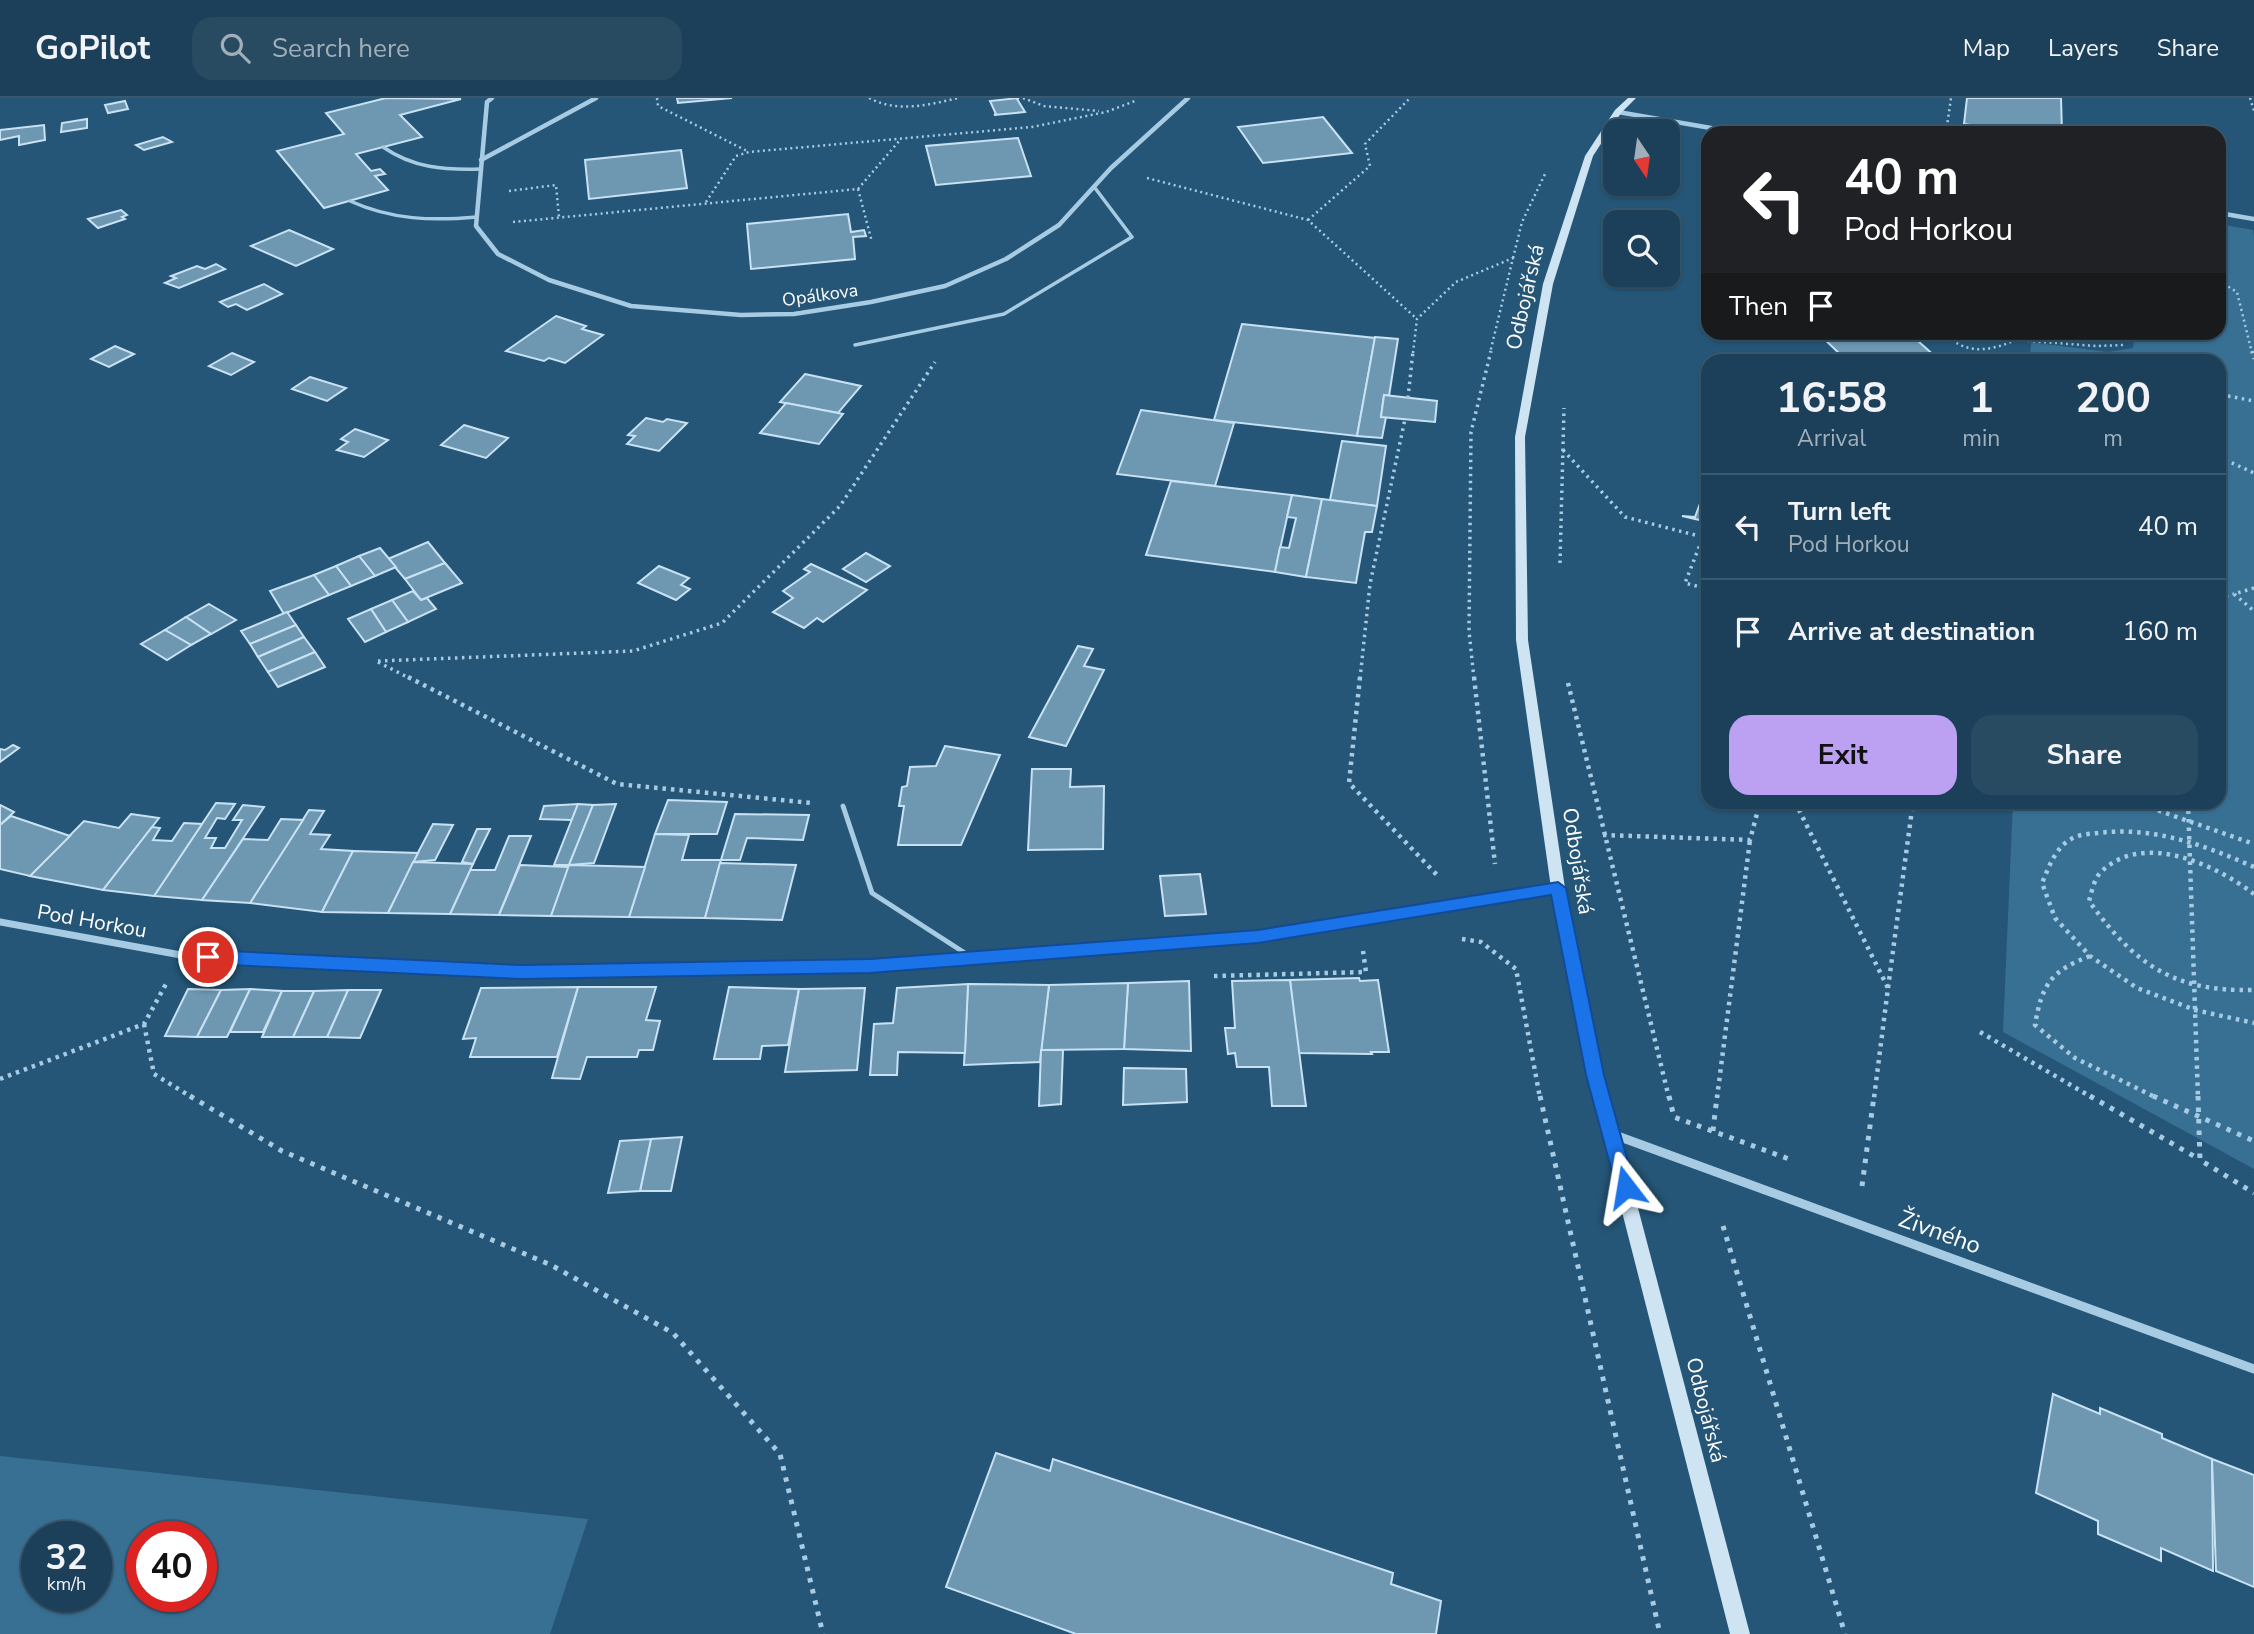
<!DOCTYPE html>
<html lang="en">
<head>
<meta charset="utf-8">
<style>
  :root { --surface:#1c4059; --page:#294b62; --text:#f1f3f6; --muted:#a0afba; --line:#3a596f; --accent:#bca0f2 }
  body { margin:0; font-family:"Nunito Sans",sans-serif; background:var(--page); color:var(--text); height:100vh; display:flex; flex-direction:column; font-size:26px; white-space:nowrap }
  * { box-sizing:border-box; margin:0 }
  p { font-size:23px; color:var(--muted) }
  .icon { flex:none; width:38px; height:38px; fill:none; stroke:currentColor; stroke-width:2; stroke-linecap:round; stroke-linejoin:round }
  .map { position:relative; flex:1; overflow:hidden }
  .sheet { position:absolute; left:1701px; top:256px; width:525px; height:455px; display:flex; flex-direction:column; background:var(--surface); border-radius:21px; box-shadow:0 2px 5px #0004,0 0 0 2px var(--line) }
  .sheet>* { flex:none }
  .hud { position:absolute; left:1701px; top:28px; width:525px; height:214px; border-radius:21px; box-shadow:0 2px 5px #0004,0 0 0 2px var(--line); background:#202124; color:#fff; overflow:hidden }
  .needle { width:46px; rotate:167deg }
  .controls { position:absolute; left:1603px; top:21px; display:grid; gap:14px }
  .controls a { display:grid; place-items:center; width:77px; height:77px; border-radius:14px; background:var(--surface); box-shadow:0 2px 5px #0004,0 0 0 2px var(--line); font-size:35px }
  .speed { position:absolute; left:21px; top:1423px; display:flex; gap:14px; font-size:35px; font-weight:700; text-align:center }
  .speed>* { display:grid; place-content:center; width:91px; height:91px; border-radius:50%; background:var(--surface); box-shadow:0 2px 5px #0004,0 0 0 2px var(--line); line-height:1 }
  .speed small { font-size:18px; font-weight:400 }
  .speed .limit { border:10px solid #d22; background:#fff; color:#111 }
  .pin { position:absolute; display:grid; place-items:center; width:60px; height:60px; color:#fff; margin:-30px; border:4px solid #fff; border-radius:50%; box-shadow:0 2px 7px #0007 }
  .me { position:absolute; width:77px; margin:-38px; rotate:346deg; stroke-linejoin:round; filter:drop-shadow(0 0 5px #0008) }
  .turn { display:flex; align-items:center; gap:24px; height:147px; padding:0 28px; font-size:32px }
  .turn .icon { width:91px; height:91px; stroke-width:2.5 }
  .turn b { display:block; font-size:49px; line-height:60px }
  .then { display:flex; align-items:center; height:66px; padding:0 28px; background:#0003; gap:14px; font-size:26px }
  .eta { display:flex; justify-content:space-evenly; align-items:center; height:119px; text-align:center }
  .eta b { font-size:42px; font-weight:700; line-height:49px }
  .cta { display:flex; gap:14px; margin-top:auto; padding:14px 28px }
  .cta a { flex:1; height:80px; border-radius:21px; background:var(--accent); color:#111; font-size:28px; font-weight:700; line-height:80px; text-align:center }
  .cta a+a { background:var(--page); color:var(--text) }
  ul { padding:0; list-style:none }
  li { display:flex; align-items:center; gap:21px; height:105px; padding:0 28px; border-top:2px solid var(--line) }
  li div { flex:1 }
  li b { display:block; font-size:26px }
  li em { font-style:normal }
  header { display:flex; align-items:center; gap:42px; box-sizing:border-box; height:98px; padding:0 35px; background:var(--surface); border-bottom:2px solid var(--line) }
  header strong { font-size:33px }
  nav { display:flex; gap:38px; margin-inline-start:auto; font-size:24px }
  .search { width:490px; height:63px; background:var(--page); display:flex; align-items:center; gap:18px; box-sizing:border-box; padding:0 24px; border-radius:21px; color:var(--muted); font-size:26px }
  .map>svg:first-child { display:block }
  .green { fill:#387094; fill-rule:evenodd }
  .building { fill:#6e97b2; stroke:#c8e2f3; stroke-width:2 }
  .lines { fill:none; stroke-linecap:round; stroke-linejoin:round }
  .path-far3 { stroke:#a6cbe3; stroke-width:2.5; stroke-dasharray:2 3.5; stroke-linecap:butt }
  .path-far2 { stroke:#a6cbe3; stroke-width:3.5; stroke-dasharray:2.5 4.5; stroke-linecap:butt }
  .path-far1 { stroke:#a6cbe3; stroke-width:4.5; stroke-dasharray:3.5 5; stroke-linecap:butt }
  .path { stroke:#a6cbe3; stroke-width:5; stroke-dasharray:4.5 7; stroke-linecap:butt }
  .lane-far1 { stroke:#a6cbe3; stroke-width:3.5 }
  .lane { stroke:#a6cbe3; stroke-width:5 }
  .street-far2 { stroke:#a6cbe3; stroke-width:4.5 }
  .street-far1 { stroke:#a6cbe3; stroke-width:7 }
  .street { stroke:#a6cbe3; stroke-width:9 }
  .secondary { fill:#cee4f3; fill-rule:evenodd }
  .route { fill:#1a73e8; stroke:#114b97; stroke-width:2 }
  .labels { text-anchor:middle; stroke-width:7; stroke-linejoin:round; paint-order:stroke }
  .far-street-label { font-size:18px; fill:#fff; stroke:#255677 }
  .street-label { font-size:21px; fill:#fff; stroke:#255677 }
  .near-street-label { font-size:24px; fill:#fff; stroke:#255677 }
</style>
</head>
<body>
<header>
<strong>GoPilot</strong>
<div class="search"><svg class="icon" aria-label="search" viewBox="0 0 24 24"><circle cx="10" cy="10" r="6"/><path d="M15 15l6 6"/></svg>Search here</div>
<nav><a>Map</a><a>Layers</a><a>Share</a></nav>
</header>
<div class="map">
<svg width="2254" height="1536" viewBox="0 0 2254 1536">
  <rect width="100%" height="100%" fill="#255677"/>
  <g class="green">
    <path d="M2219 126 2253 132 2254 139V1071L2003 934 2013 704H2219V262H2030L2031 244 2108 254 2133 250 2134 243 2126 235 2219 234Z"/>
    <path d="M2006 235 2103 234 2104 235 2079 244 2025 239Z"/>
    <path d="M0 1358 588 1421 550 1536H0ZM96 1438V1498H37V1438ZM201 1438V1498H142V1438Z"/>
  </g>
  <g class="building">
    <path d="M386 0 461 1 400 17 422 39 356 56 371 73 380 71 385 76 375 78 388 92 324 110 277 53 344 36 326 15Z"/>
    <path d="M677 0H732L678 5Z"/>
    <path d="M1019 0 1017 1 1025 14 994 17 996 16 990 3Z"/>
    <path d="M1967 0H2061L2062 35H2020L1964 26Z"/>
    <path d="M125 3 128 11 108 15 105 7Z"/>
    <path d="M1323 19 1352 55 1263 65 1238 29Z"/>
    <path d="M87 21V30L61 34 62 25Z"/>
    <path d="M44 27 45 42 19 47V38L0 42V32Z"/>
    <path d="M163 39 172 44 144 52 136 47Z"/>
    <path d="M1018 40 1031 78 936 87 926 48Z"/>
    <path d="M681 52 687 90 589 101 585 62Z"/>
    <path d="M121 112 127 117 122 119 125 121 98 130 88 121Z"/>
    <path d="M848 116 851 134 864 132 866 138 853 139 855 161 751 171 747 126Z"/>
    <path d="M289 132 333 151 296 168 251 148Z"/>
    <path d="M216 166 225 171 179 190 165 185 176 180 171 178 197 168 205 171Z"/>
    <path d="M264 186 282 196 247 212 236 206 228 209 220 204Z"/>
    <path d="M556 218 586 228 582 231 603 237 565 265 549 260 544 263 506 253Z"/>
    <path d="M1242 226 1375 240 1357 338 1214 322Z"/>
    <path d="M1817 234H1908L1937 260 1846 262Z"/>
    <path d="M1375 239 1398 241 1389 298 1384 297 1381 319H1386L1382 340 1357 338Z"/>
    <path d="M115 248 134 256 109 269 91 261Z"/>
    <path d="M232 255 254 264 231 277 209 268Z"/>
    <path d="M805 276 861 288 838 315 780 304Z"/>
    <path d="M310 279 346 290 327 303 292 291Z"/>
    <path d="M1384 297 1437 303 1435 324 1381 319Z"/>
    <path d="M786 305 838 315 843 316 819 346 760 335Z"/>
    <path d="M1141 312 1234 325 1215 388 1117 376Z"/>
    <path d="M646 320 663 324 667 321 687 325 659 353 627 346 635 338 628 337Z"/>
    <path d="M464 327 508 340 486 360 441 347Z"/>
    <path d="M355 331 388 342 364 359 337 352 348 344 341 341Z"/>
    <path d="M1342 343 1386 348 1377 408 1330 402Z"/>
    <path d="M1171 383 1292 397 1275 474 1146 457Z"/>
    <path d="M1708 384V424L1682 418 1695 419Z"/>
    <path d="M1292 397 1322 401 1306 479 1275 474 1280 449 1289 450 1296 420 1287 419Z"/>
    <path d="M1322 401 1377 408 1372 434H1365L1356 485 1306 479Z"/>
    <path d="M428 444 445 465 405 481 388 461Z"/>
    <path d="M380 450 396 469 375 478 359 458Z"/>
    <path d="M866 455 890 468 866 484 843 471Z"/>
    <path d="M359 458 375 478 351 488 336 468Z"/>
    <path d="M445 465 462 485 421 502 405 481Z"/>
    <path d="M811 466 867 492 823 524 817 520 804 530 773 514 793 500 783 493 810 474 804 471Z"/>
    <path d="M336 468 351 488 329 497 314 477Z"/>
    <path d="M659 468 689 480 681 487 690 491 676 502 638 485Z"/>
    <path d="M314 477 329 497 284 516 270 493Z"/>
    <path d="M413 493 421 502 427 500 436 511 408 524 392 502Z"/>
    <path d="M392 502 408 524 386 534 371 511Z"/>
    <path d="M209 506 236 522 211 536 186 519Z"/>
    <path d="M371 511 386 534 365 544 348 521Z"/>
    <path d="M287 514 296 527 250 546 241 533Z"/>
    <path d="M186 519 211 536 191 547 165 532Z"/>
    <path d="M296 527 304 539 258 559 250 546Z"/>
    <path d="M165 532 191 547 167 562 141 546Z"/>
    <path d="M304 539 315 554 268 574 258 559Z"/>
    <path d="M1078 548 1093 551 1084 568 1104 572 1066 648 1029 639Z"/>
    <path d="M315 554 325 569 278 589 268 574Z"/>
    <path d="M13 647 19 650 0 664V651L5 652Z"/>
    <path d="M945 648 1000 657 961 747H898L904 708H899L902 689 907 688 910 669 936 668Z"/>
    <path d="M1032 671H1071L1070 689 1104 688 1103 751 1028 752Z"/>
    <path d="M668 702 727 704 717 736H655Z"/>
    <path d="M216 705 235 706 225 721 217 720 205 740H216L211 750H225L242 722H233L243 707 264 709 202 802 154 798Z"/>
    <path d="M578 706 572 722 540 721 544 708Z"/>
    <path d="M578 706 593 707 569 767H554Z"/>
    <path d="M616 706 594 765 569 767 593 707Z"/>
    <path d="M0 707 14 714 0 727Z"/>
    <path d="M309 712 324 713 310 736 330 737 321 751 353 753 322 814 250 805Z"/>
    <path d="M131 716 159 720 103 792 30 778 84 723 119 730Z"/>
    <path d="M735 716 809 717 803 742 747 740 740 762H721Z"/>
    <path d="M11 718 70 738 30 778 0 771V727Z"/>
    <path d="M281 721 303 722 250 805 202 802 243 741 268 742Z"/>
    <path d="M184 725 202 726 154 798 103 792 152 729 160 730 153 742 172 743Z"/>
    <path d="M433 726 453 727 435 762 413 764Z"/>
    <path d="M477 731H490L473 766 462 764Z"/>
    <path d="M655 736 689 737 682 762H721L705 820 629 819Z"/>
    <path d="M509 738H531L499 817 450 816 470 772H495Z"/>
    <path d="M353 753 418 755 388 815 322 814Z"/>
    <path d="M413 764 473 766 450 816 388 815Z"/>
    <path d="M720 765 796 767 782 822 705 820Z"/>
    <path d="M520 767 569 769 551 818 499 817Z"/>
    <path d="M569 767 645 769 629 819 551 818Z"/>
    <path d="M1200 776 1206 816 1165 818 1160 778Z"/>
    <path d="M1359 880 1360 883 1378 882 1389 954H1371L1372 956 1298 955 1290 882Z"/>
    <path d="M1290 882 1306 1008H1272L1269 969H1237L1235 955 1228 956 1225 930H1235L1232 883Z"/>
    <path d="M1189 883 1191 953 1124 951 1128 885Z"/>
    <path d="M1128 885 1124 951 1041 952 1049 887Z"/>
    <path d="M968 886 1049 887 1040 964 964 967Z"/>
    <path d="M968 886 965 955 898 954 897 977H870L874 926 893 925 897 890Z"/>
    <path d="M578 889H656L646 922 660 923 653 952H639L637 959H587L580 981 552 980Z"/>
    <path d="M578 889 557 959H470L476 940 463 941 481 890Z"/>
    <path d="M729 889 799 891 788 947 762 948 760 961H714Z"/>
    <path d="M865 890 857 972 785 974 799 891Z"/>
    <path d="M188 891 221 892 197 939 165 938Z"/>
    <path d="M250 891 282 893 263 934H230Z"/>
    <path d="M250 891 227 939H197L221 892Z"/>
    <path d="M348 892H381L360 940 327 939Z"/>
    <path d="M348 892 327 939H293L314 893Z"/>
    <path d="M282 893H314L293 939H262Z"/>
    <path d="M1041 952H1063L1061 1006 1039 1008Z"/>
    <path d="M1124 970 1186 971 1187 1004 1123 1007Z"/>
    <path d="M682 1039 671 1093H640L651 1041Z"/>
    <path d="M651 1041 640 1093 608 1095 620 1043Z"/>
    <path d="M2053 1296 2100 1316V1310L2162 1336V1340L2212 1361 2213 1473 2161 1450V1463L2098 1436V1423L2036 1395Z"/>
    <path d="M996 1355 1050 1373 1053 1361 1393 1475 1391 1486 1441 1503 1436 1536H1076L946 1489Z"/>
    <path d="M2212 1361 2254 1377V1489L2216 1473Z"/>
  </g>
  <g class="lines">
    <g class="path-far3">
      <path d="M657 0 658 8 749 54"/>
      <path d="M869 0C898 15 928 7 958 0"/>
      <path d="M1023 0 1044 8 1099 13"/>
      <path d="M2250 0 2254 13"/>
      <path d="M1946 35 1951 0"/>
      <path d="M1147 80 1308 122 1417 221"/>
      <path d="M858 91 872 144"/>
      <path d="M509 93 556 87 559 119"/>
      <path d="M706 104 736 58 749 54 1032 29 1106 14 1135 3"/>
      <path d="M1308 122 1370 68 1365 46 1410 0"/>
      <path d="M513 124 858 91 900 42"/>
      <path d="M1513 160 1522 124 1545 76"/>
      <path d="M2219 183 2237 194 2252 255"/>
      <path d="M1944 234C1963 256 1986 254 2011 244"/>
      <path d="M1979 234 2015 242 2096 248 2123 247 2124 242 2119 234"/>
      <path d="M1413 255 1417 221 1456 184 1513 160 1490 255"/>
    </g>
    <g class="path-far2">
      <path d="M2252 253 2254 261"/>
      <path d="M2228 298 2254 303"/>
      <path d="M1408 300 1413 253"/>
      <path d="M1563 352 1625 419 1703 439 1685 485 1708 491"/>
      <path d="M2219 359 2254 375"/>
      <path d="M1560 465 1564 310"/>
      <path d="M2254 490 2234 496 2254 513"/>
      <path d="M2219 500 2234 496"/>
      <path d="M378 563 633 553 722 525 840 408 935 264"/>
      <path d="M378 564 411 581"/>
      <path d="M1360 581 1370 486 1405 321"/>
      <path d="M1474 581 1469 533 1471 334 1491 253"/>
    </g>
    <g class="path-far1">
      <path d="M408 579 617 686 812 705"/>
      <path d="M1360 579 1349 685 1437 777"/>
      <path d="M1474 579 1495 766"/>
      <path d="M1568 585 1669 1000"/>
      <path d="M1795 704 1888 890 1874 1000"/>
      <path d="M2134 704 2254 746"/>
      <path d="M2188 704 2198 1000"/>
      <path d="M1603 737 1750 742 1760 704"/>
      <path d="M2254 769C2204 747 2153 728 2098 735 2089 736 2079 736 2071 741 2055 750 2049 769 2042 785L2055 820 2090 858 2137 890 2195 912 2254 925"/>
      <path d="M2254 796C2216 767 2144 733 2102 773 2094 780 2092 793 2089 803 2135 867 2174 894 2254 892"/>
      <path d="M1462 841 1481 844 1516 871 1540 1000"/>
      <path d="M2090 858C2051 873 2042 886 2035 927L2075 960 2157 1000"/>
      <path d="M1214 878 1366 874 1363 853"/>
      <path d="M1888 890 1913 704"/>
      <path d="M144 926 154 976 193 1000"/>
      <path d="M1980 934 2093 1000"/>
      <path d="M0 981 144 926 166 886"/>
      <path d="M1717 1000 1750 742"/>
    </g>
    <g class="path">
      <path d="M190 998 282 1053 551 1167 673 1235 780 1356 823 1536"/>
      <path d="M1540 998 1660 1536"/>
      <path d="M1669 998 1674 1019 1789 1061"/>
      <path d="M2090 998 2199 1061"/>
      <path d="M2153 998 2254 1043"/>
      <path d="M2198 998 2200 1062 2254 1095"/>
      <path d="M1713 1033 1717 998"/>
      <path d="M1862 1088 1874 998"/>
      <path d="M1723 1128 1845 1536"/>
    </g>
    <g class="lane-far1">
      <path d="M383 49C413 70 444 72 480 71"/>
      <path d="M350 103C392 122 432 123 477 119"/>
      <path d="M855 247 1004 216 1132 139 1095 90"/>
    </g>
    <path class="lane" d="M843 708 872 795 971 859"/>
    <g class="street-far2">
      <path d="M492 0 487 4 476 128 498 156 549 182 631 208 741 217 794 216 871 204 945 188 1006 161 1059 127 1111 70 1188 0"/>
      <path d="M1618 14 1740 35"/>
      <path d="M481 62 596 0"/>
      <path d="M2219 115 2254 121"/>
    </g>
    <path class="street-far1" d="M0 824 181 857 521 874 870 868 1258 838 1558 790"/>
    <path class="street" d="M1612 1036 2254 1271"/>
    <path class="secondary" d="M1628 0H1636L1621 15 1593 58 1553 186 1525 339 1528 542 1565 790 1603 977 1750 1536H1730L1587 977 1551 790 1516 542 1515 339 1543 186 1585 58 1615 12Z"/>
  </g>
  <path class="route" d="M1558 784 1566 790 1604 977 1635 1089 1632 1095 1626 1097 1619 1095 1616 1089 1586 977 1551 797 1258 845 870 875 521 881 208 866 202 864 199 859 202 854 208 852 521 867 870 861 1258 832Z"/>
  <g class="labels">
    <g class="far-street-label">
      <text transform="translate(820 197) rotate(-8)" y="6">Opálkova</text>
    </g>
    <g class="street-label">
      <text transform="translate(1525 199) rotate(-77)" y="7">Odbojářská</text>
      <text transform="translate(1578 763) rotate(81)" y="7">Odbojářská</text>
      <text transform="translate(92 823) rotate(10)" y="7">Pod Horkou</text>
      <text transform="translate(1706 1312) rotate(76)" y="7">Odbojářská</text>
    </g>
    <g class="near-street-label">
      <text transform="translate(1940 1134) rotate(20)" y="8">Živného</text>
    </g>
  </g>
</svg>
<div class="controls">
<a><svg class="needle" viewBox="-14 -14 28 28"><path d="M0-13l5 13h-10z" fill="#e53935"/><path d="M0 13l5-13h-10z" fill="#a0afba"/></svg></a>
<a><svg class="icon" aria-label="search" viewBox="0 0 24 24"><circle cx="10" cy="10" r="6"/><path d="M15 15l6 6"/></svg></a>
</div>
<div class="speed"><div>32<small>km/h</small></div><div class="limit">40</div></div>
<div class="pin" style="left:208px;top:859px;background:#d93025"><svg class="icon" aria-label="arrive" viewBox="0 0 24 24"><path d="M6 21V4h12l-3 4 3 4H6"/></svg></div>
<svg class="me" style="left:1626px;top:1089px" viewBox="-20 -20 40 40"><path d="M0-17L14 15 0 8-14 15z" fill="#1a73e8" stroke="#fff" stroke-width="4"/></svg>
<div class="hud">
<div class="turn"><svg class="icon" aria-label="left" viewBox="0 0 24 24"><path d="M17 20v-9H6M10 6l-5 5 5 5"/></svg><div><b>40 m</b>Pod Horkou</div></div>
<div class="then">Then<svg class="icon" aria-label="arrive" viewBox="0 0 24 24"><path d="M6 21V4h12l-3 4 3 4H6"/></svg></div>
</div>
<section class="sheet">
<div class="eta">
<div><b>16:58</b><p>Arrival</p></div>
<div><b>1</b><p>min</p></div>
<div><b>200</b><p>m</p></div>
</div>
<ul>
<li><svg class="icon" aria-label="left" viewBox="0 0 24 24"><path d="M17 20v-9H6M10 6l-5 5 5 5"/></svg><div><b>Turn left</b><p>Pod Horkou</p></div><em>40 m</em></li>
<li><svg class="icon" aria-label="arrive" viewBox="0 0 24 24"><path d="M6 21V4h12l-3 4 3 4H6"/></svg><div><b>Arrive at destination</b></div><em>160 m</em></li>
</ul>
<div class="cta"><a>Exit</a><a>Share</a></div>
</section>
</div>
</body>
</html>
